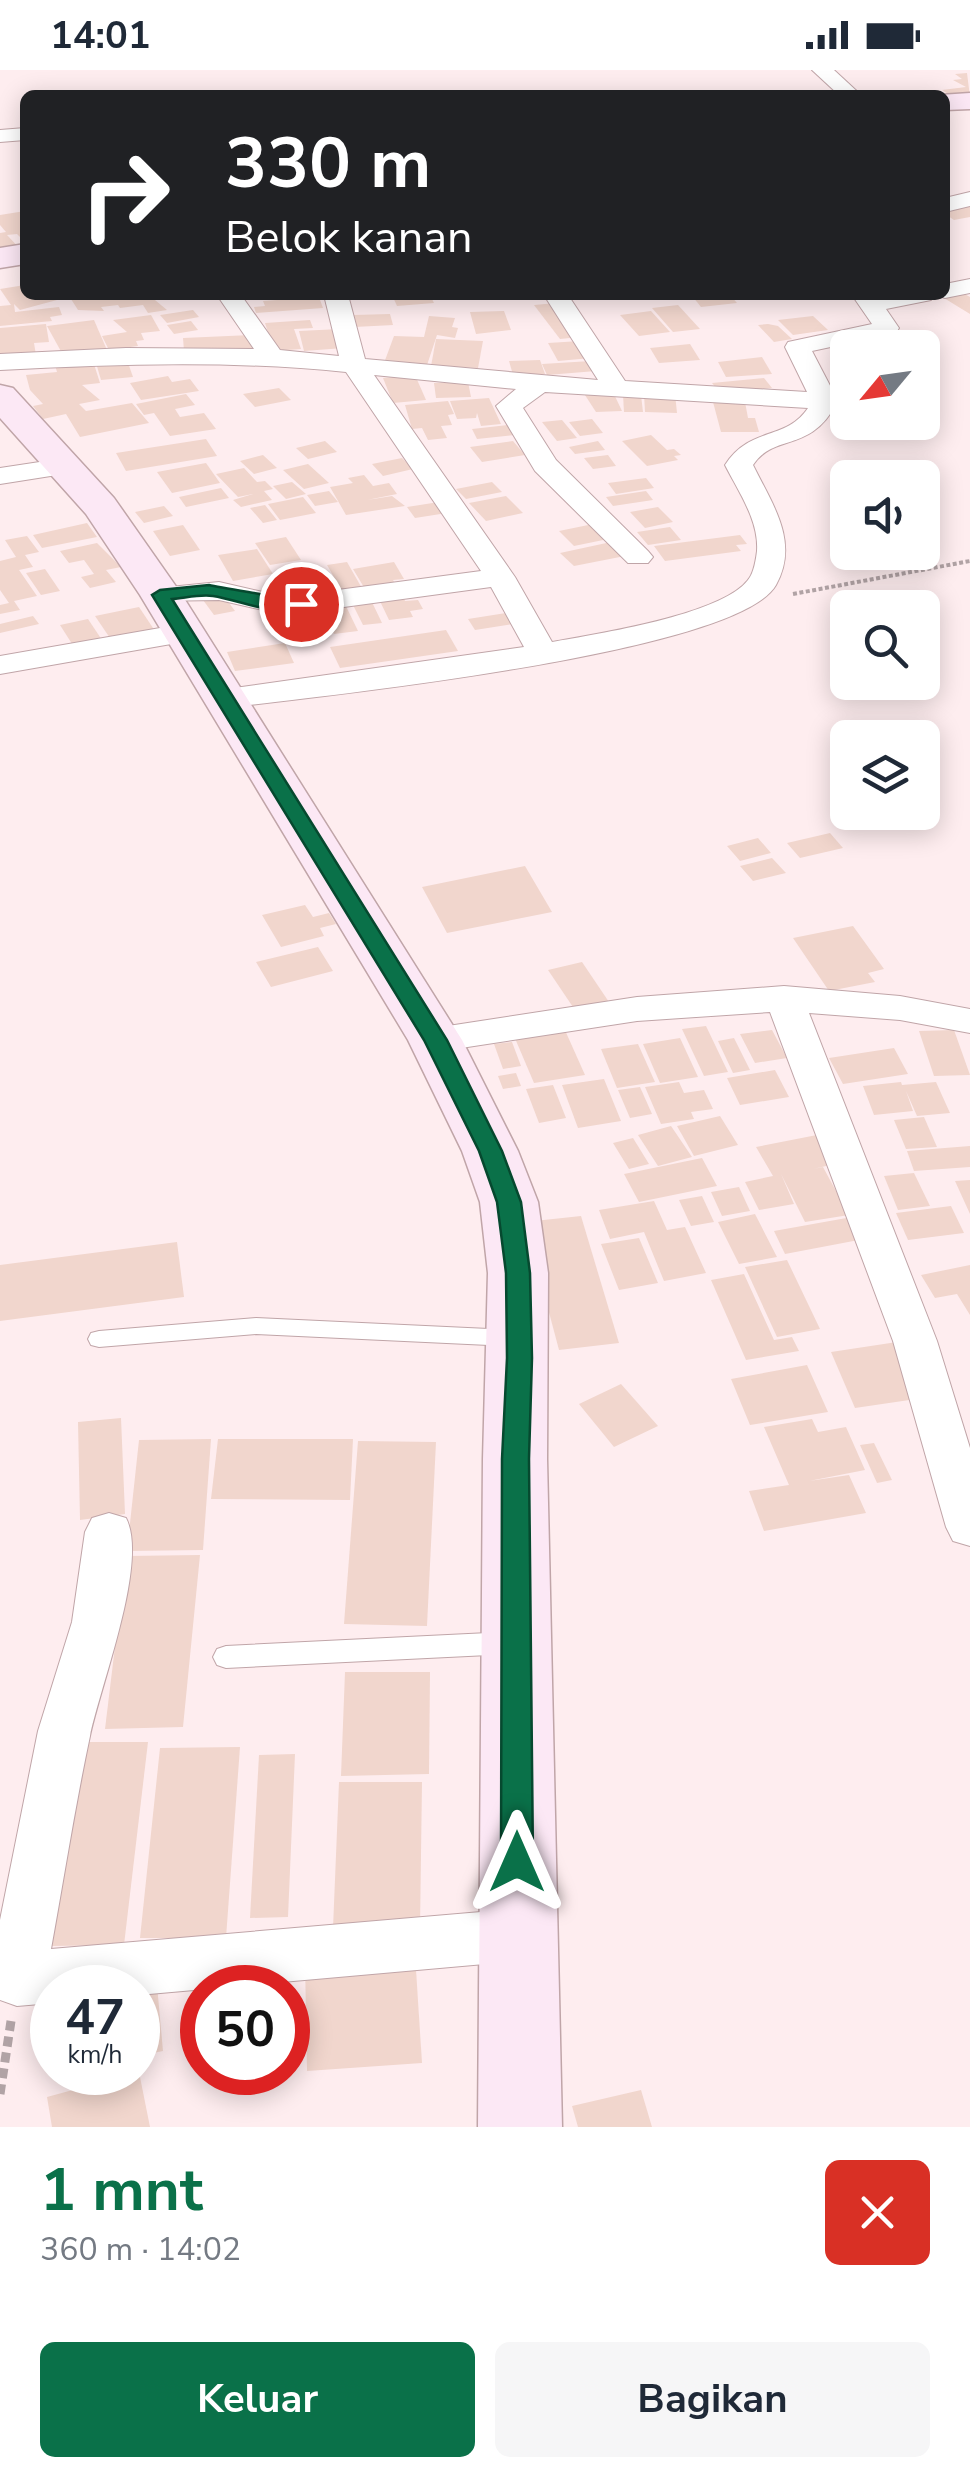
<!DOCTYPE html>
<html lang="id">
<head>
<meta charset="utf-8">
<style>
  :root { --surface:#fff; --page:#f6f6f7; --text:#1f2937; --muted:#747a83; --accent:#0a7149 }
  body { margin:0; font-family:"Nunito Sans",sans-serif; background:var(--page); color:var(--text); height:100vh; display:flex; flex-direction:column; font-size:38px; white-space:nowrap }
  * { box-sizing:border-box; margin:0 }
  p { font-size:32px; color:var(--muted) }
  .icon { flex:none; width:55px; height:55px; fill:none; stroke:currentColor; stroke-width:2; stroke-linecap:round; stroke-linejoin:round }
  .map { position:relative; height:2057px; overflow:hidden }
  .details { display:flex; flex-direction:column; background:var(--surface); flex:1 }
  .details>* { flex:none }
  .top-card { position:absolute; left:20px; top:20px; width:930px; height:210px; border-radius:15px; box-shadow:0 5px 25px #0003; background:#202124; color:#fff; overflow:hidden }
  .needle { width:65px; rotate:241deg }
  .buttons { position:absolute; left:830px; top:260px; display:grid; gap:20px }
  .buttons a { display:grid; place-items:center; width:110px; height:110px; border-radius:15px; background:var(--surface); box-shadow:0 5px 25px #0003; font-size:50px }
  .speed { position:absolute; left:30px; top:1895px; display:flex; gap:20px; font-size:50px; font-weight:700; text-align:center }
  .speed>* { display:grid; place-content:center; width:130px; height:130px; border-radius:50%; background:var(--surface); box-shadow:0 5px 25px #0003; line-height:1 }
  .speed small { font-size:25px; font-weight:400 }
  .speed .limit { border:15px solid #d22; background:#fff; color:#111 }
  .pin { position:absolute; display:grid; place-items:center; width:85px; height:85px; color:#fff; margin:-42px; border:5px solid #fff; border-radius:50%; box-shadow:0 2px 10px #0007 }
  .me { position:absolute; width:110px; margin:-55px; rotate:0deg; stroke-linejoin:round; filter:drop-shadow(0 0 8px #0008) }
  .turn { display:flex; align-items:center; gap:35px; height:210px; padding:0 40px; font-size:45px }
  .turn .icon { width:130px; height:130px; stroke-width:2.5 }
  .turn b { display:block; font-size:70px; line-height:85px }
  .round { display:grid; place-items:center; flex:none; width:105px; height:105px; border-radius:15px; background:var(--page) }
  .summary { display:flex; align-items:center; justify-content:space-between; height:170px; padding:0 40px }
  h1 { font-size:60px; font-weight:700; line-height:75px; color:var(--accent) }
  .action { display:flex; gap:20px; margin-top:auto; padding:20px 40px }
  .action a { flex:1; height:115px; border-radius:15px; background:var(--accent); color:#fff; font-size:40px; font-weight:700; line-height:115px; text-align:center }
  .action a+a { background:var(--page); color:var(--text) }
  .status { display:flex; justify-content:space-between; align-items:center; height:70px; padding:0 50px; background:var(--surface); direction:ltr }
  .status svg { height:28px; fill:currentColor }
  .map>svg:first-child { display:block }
  .building { fill:#f1d6cd }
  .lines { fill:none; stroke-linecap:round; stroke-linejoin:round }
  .lane-casing { stroke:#c0a5a8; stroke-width:2 }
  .street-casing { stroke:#c0a5a8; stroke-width:2 }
  .secondary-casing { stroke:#c0a5a8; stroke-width:3 }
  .path-far1 { stroke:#b1a3a5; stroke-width:4; stroke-dasharray:4 2.5; stroke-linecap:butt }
  .path { stroke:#b1a3a5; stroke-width:9; stroke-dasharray:10 6; stroke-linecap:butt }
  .lane { fill:#fff; fill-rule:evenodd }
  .street { fill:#fff; fill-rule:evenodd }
  .secondary { fill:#fce8f5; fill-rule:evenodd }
  .route { fill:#0a7149; stroke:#06492f; stroke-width:2.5 }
</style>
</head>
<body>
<div class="status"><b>14:01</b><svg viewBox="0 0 49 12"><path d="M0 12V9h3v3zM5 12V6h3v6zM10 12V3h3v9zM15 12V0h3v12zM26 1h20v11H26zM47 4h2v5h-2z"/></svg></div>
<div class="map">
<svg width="970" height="2057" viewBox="0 0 970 2057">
  <rect width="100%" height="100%" fill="#feedef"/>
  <g class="building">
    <path d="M967 3 970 27 954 28 942 20 966 17 953 10 962 9 955 4Z"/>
    <path d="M970 134V147L954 150 945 144V139Z"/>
    <path d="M25 141V172L17 164 7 165 23 182 0 186V163L6 162 0 155V145Z"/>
    <path d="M25 215V225L68 227 20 240 14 234 15 242 59 237 62 245 50 247 52 251 0 256V236L11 235 0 219Z"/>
    <path d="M959 221 970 227V244L939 225Z"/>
    <path d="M79 225H149L167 240 148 243 143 235 120 238 118 235 101 237 104 241 78 240 71 229 81 228Z"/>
    <path d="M392 225H430L434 233 397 236Z"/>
    <path d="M730 225 737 233 701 237 693 227Z"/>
    <path d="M319 227 323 238 256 243 254 237 265 236 263 231Z"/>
    <path d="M556 233 580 267 560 269 534 235Z"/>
    <path d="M678 235 700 259 673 262 652 238Z"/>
    <path d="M193 240 199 247 167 253 160 245Z"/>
    <path d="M504 241 511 260 476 264 470 242Z"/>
    <path d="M651 241 670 262 639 266 620 245Z"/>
    <path d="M390 244 393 255 355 257 352 245Z"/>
    <path d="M151 245 160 261 141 263 144 270 136 271 138 276 109 280 102 266 127 262 113 250Z"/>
    <path d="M429 246 455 248 452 257 458 258 455 268 437 265 427 295 384 293 394 266 424 267Z"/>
    <path d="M813 246 828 260 793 265 778 250Z"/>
    <path d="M94 250 107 280 63 285 47 256Z"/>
    <path d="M310 250 313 258 294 259 301 279 274 281 265 253Z"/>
    <path d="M191 251 198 260 174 264 167 255Z"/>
    <path d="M46 254 49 272 34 273 36 285 0 288V258Z"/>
    <path d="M768 254 778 256 792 269 774 272 758 255Z"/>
    <path d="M339 259 344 278 304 281 299 261Z"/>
    <path d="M251 265 252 278 184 281 183 268Z"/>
    <path d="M436 269 483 271 478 298 431 296Z"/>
    <path d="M580 271 591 288 558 291 548 273Z"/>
    <path d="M690 274 700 290 659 293 650 278Z"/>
    <path d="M762 287 772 304 726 307 718 292Z"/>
    <path d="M127 290 133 307 101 310 96 293Z"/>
    <path d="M540 290 545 304 513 305 509 291Z"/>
    <path d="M93 291 100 313 82 315 100 330 79 334 86 341 132 333 149 353 80 367 66 344 43 349 33 336 43 334 30 320 26 305 57 302 55 295Z"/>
    <path d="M591 291 596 301 547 305 542 294Z"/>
    <path d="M415 305 426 330 393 333 383 308Z"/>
    <path d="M168 306 172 312 190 309 199 321 141 330 130 313Z"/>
    <path d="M764 308 772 318 720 323 712 313Z"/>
    <path d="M468 312 471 327 436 328 434 313Z"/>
    <path d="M279 318 291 330 255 337 243 324Z"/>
    <path d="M612 320 622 341 596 342 583 322Z"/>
    <path d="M186 324 195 335 175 339 180 347 204 343 216 359 170 366 154 343 144 345 136 334Z"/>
    <path d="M644 324H675L677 343 645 342Z"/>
    <path d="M623 325H641L643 342H624Z"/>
    <path d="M489 328 501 354 481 356 477 343 476 348 457 349 450 331Z"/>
    <path d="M448 331 454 344 448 345 452 355 441 356 447 368 428 370 422 358 412 359 405 335Z"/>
    <path d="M713 332H745L748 348H755L759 362H721Z"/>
    <path d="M592 349 603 363 580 366 569 352Z"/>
    <path d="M562 350 577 368 557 371 542 352Z"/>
    <path d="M508 355 514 365 477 369 472 359Z"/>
    <path d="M651 365 667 380 674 379 681 385 674 386 678 390 647 396 622 371Z"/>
    <path d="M206 369 217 386 126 401 116 383Z"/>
    <path d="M325 371 337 382 308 389 296 378Z"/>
    <path d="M513 371 525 385 482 392 470 377Z"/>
    <path d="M598 371 605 380 575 384 569 377Z"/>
    <path d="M263 385 277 398 254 404 240 391Z"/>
    <path d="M608 385 616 396 593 399 584 388Z"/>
    <path d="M402 388 413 399 383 406 372 394Z"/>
    <path d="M206 393 220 413 172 423 157 402Z"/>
    <path d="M308 394 329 413 304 419 283 400Z"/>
    <path d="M244 398 257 412 265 411 273 419 264 421 272 430 241 437 233 430 253 424 238 427 216 404Z"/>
    <path d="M364 405 373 416 389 413 397 424 367 430 392 426 405 436 346 445 330 417 353 413 348 408Z"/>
    <path d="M646 408 654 418 616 424 608 413Z"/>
    <path d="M292 412 306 424 286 429 273 416Z"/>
    <path d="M492 412 502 422 466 429 456 419Z"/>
    <path d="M221 418 229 428 186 437 179 427Z"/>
    <path d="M329 421 338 432 315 436 307 425Z"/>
    <path d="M646 421 653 430 613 436 606 427Z"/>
    <path d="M506 426 523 443 486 451 469 433Z"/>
    <path d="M303 427 316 443 280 450 268 434Z"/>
    <path d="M439 432 447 443 415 448 407 437Z"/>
    <path d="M265 435 277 450 263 453 250 438Z"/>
    <path d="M164 436 173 446 144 453 135 442Z"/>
    <path d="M658 437 673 452 645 458 630 442Z"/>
    <path d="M87 453 97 467 42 478 33 465Z"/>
    <path d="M598 453 613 468 574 476 559 461Z"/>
    <path d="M183 455 200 480 170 486 153 461Z"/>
    <path d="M670 457 681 470 648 475 637 462Z"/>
    <path d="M740 465 747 474 736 475 741 481 665 491 654 476Z"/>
    <path d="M27 466 39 482 25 485 33 497 19 500 37 526 14 531 20 540 0 544V535L9 533 0 520V491L16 487 5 470Z"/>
    <path d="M286 467 301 490 270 495 255 473Z"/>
    <path d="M611 472 625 486 574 496 560 483Z"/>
    <path d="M97 473 121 497 106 500 116 512 90 518 81 507 94 504 84 490 69 493 60 481Z"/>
    <path d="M257 479 273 504 233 511 218 485Z"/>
    <path d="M347 492 363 520 343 523 327 495Z"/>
    <path d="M394 492 404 509 393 510 396 515 365 519 353 499Z"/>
    <path d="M45 499 60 521 41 525 26 503Z"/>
    <path d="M402 524 405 531 418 530 423 539 410 541 413 547 389 550 378 527Z"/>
    <path d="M224 526 235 541 214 545 203 530Z"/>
    <path d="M370 528 382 553 363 555 351 531Z"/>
    <path d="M344 532 358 561 334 564 321 536Z"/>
    <path d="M139 537 155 561 112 571 95 546Z"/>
    <path d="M312 537 325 566 284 572 272 542Z"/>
    <path d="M506 543 513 554 475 560 468 549Z"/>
    <path d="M33 546 39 554 0 563V554Z"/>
    <path d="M88 549 102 570 74 577 60 555Z"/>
    <path d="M446 560 458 581 340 598 330 577Z"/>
    <path d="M285 573 294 593 235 601 227 582Z"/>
    <path d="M830 763 843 778 800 788 787 773Z"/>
    <path d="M758 768 771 783 740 791 727 776Z"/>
    <path d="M772 788 786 803 753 811 740 796Z"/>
    <path d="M525 796 552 842 447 863 422 817Z"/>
    <path d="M305 835 313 847 329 843 336 854 320 858 324 866 281 877 262 845Z"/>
    <path d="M853 856 884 899 868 903 875 912 829 921 793 868Z"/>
    <path d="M318 877 333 901 271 917 256 892Z"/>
    <path d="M582 892 611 935 577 943 548 900Z"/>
    <path d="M706 956 728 1002 704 1006 682 959Z"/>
    <path d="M564 958 585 1005 534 1013 514 966Z"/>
    <path d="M772 960 787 988 755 993 740 964Z"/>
    <path d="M954 960 970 1005 934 1006 919 961Z"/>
    <path d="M680 968 698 1007 660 1013 643 974Z"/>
    <path d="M734 968 750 1000 733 1003 718 971Z"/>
    <path d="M512 972 521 996 503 999 494 974Z"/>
    <path d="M638 974 655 1012 617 1018 601 979Z"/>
    <path d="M894 978 908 1004 843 1014 829 988Z"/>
    <path d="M775 1000 789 1027 740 1035 727 1008Z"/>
    <path d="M516 1003 521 1016 503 1019 498 1006Z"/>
    <path d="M604 1009 621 1051 578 1058 562 1015Z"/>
    <path d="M679 1012 684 1023 704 1020 713 1039 691 1042 694 1049 661 1054 645 1017Z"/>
    <path d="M901 1012 902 1015 936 1012 950 1043 917 1046 906 1021 913 1041 874 1045 863 1016Z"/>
    <path d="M553 1015 566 1048 539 1053 526 1019Z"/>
    <path d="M640 1017 652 1044 630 1048 618 1020Z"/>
    <path d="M720 1046 738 1075 694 1086 677 1056Z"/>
    <path d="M924 1047 937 1077 906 1079 894 1050Z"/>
    <path d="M671 1056 692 1087 658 1096 638 1065Z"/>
    <path d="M822 1064 839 1093 813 1099 823 1097 849 1145 805 1152 781 1104 794 1134 759 1140 745 1112 773 1106 756 1077Z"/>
    <path d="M633 1068 649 1094 629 1099 613 1073Z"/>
    <path d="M970 1076V1097L914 1101 907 1081Z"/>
    <path d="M702 1088 717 1116 639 1132 624 1104Z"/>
    <path d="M914 1103 930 1136 898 1140 884 1106Z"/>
    <path d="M970 1110V1144L955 1111Z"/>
    <path d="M739 1117 750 1141 722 1146 711 1122Z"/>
    <path d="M702 1126 714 1152 691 1156 679 1130Z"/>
    <path d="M654 1131 667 1160 685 1157 706 1203 664 1211 644 1162 610 1169 599 1140Z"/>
    <path d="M951 1136 964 1163 908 1170 896 1143Z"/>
    <path d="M755 1144 777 1187 739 1194 718 1152Z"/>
    <path d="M581 1146 619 1273 559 1280 525 1152Z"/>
    <path d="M852 1147 864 1169 785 1184 774 1161Z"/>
    <path d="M639 1168 658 1213 619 1220 601 1174Z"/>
    <path d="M177 1172 184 1227 0 1251V1195Z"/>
    <path d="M787 1190 820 1259 777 1267 745 1197Z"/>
    <path d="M970 1195V1245L957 1224 935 1228 921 1205Z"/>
    <path d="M744 1204 774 1270 792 1267 799 1281 746 1290 711 1210Z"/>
    <path d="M897 1272 923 1328 855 1338 831 1282Z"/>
    <path d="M807 1295 828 1342 750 1355 731 1309Z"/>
    <path d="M621 1314 658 1356 614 1377 579 1334Z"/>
    <path d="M121 1348 125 1444 80 1450 78 1352Z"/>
    <path d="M812 1349 818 1362 846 1357 865 1400 809 1411 849 1405 866 1443 764 1461 749 1421 789 1415 764 1357Z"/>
    <path d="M211 1369 203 1480 127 1481 139 1370Z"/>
    <path d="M218 1369H353L350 1430 211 1429Z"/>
    <path d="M358 1371 436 1372 427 1556 344 1554Z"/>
    <path d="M874 1373 892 1410 877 1413 860 1375Z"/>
    <path d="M200 1485 183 1657 105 1659 126 1486Z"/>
    <path d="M345 1602H430L429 1704 341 1706Z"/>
    <path d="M78 1672H148L124 1875 51 1876Z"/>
    <path d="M240 1677 226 1868H140L160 1678Z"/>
    <path d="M295 1684 288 1847 250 1848 259 1685Z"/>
    <path d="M339 1712H422L420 1858H333Z"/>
    <path d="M415 1884 422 1993 307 2001 305 1891Z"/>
    <path d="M157 1915 163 1981 138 1986V1919Z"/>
    <path d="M139 2002 150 2057H52L47 2027Z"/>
    <path d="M641 2020 652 2057H578L572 2036Z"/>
  </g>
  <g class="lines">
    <defs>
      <g id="lane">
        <path d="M256 1248 511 1260 519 1262 522 1268 519 1274 511 1276 256 1264 99 1277 91 1275 88 1269 91 1263 99 1261Z"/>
        <path d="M509 1562 518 1565 522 1573 518 1581 509 1584 226 1598 217 1595 213 1587 217 1579 226 1576Z"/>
      </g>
      <g id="street">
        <path d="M812 0H834L861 25H839Z"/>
        <path d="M25 58V70L0 72V60Z"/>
        <path d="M970 122V136L945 142V128Z"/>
        <path d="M970 209V223L945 228 936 225H945V214Z"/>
        <path d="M217 225H241L280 280 339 286 324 225H348L365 289 598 310 544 225H568L625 311 807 322 785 277 788 272 872 254 852 225H935L931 230 886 239 899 258 896 263 812 281 838 331C810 385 775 362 753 395 772 434 800 472 776 515 737 584 314 627 224 638L213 635 208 628 213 621 524 577 491 517 285 545 219 530 150 531 146 525 150 519 219 512 285 527 481 501 346 302C231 290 116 294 0 300V284L126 278 254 279ZM374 305 516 319 496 336 535 401 628 493H648L653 487 648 481 556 390 523 338 545 322 808 338C786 371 750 356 725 395 738 421 759 450 757 481 756 489 754 503 748 510 721 545 597 564 552 572L515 507Z"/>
        <path d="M66 388 76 390 80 396 76 402 0 414V398Z"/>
        <path d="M183 554 194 556 198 563 194 570 0 604V586Z"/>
        <path d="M784 916 900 926 970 939V963L900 950 809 943 937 1271 970 1378V1476L953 1471 946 1457 893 1271 770 942 637 951 435 982 421 979 416 970 421 961 435 958 637 927Z"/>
        <path d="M109 1443 126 1448C149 1492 100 1616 90 1666 75 1736 64 1808 51 1879L517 1839 537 1846 545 1865 537 1884 517 1891 138 1925V1918H52V1933L17 1936 0 1930V1850L38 1661 72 1552 85 1462 92 1448Z"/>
      </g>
      <g id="secondary">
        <path d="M970 23V39L945 40V25H940Z"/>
        <path d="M25 174V194L0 198V178Z"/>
        <path d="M0 315 13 318 114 428 182 525 462 970 518 1081 538 1132 548 1203 547 1389 562 2057H478L483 1389 488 1203 480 1132 462 1081 408 970 140 525 86 444 0 348Z"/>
      </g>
    </defs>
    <use href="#lane" class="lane-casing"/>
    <use href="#street" class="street-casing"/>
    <use href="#secondary" class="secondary-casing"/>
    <path class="path-far1" d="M793 524 970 491"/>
    <path class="path" d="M0 2024 11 1951"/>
    <use href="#lane" class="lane"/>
    <use href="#street" class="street"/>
    <use href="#secondary" class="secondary"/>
  </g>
  <path class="route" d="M209 515C226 519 304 530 310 534 286 552 241 530 213 526 200 524 185 528 172 529L447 970 502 1081 521 1132 530 1203 532 1288 529 1389 533 1792 528 1802 517 1807 506 1802 501 1792 502 1389 507 1288 506 1203 497 1132 479 1081 424 970 152 525 160 520Z"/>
</svg>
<div class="buttons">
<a><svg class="needle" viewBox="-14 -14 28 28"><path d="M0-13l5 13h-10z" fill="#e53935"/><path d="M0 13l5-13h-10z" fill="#747a83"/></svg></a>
<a><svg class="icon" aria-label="sound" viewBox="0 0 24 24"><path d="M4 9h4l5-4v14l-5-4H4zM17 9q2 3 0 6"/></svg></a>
<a><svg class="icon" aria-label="search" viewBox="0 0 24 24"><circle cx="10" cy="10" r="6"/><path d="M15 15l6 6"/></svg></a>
<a><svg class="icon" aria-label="layers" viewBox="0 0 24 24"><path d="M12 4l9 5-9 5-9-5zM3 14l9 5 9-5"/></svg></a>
</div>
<div class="speed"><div>47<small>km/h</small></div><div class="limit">50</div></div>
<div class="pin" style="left:301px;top:534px;background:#d93025"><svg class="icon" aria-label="arrive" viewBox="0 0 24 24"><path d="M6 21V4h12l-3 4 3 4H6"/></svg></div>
<svg class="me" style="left:517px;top:1792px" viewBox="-20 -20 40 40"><path d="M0-17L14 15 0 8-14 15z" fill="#0a7149" stroke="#fff" stroke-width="4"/></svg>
<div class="top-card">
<div class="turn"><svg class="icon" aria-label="right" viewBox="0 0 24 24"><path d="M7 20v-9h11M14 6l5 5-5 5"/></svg><div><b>330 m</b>Belok kanan</div></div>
</div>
</div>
<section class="details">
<div class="summary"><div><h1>1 mnt</h1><p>360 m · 14:02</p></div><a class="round" style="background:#d93025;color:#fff"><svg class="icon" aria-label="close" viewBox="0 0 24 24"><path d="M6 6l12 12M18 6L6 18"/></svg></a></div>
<div class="action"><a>Keluar</a><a>Bagikan</a></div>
</section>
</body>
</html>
